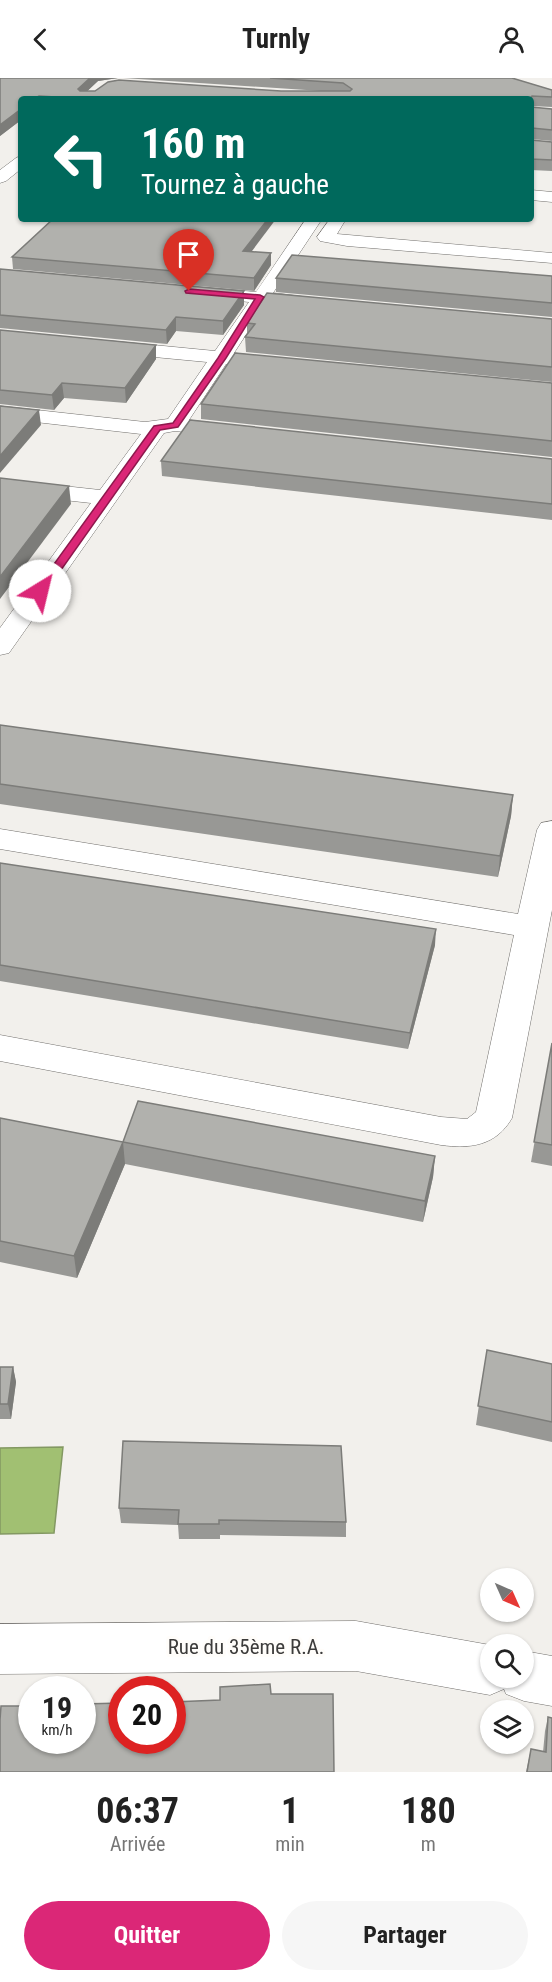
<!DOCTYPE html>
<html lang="fr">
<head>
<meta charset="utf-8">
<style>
  :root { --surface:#fff; --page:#f6f6f6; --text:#222; --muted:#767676; --accent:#db2777 }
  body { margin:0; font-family:"Roboto Condensed",sans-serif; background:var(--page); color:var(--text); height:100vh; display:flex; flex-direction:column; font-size:22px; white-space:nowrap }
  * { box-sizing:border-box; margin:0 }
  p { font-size:20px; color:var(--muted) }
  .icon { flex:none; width:33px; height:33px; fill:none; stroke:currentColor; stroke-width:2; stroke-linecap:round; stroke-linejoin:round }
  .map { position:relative; height:1694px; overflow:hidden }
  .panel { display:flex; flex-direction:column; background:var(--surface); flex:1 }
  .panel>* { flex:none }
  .banner { position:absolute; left:18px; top:18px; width:516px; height:126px; border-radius:6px; box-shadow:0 2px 4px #0004; background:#00695c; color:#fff; overflow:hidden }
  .needle { width:39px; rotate:135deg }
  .controls { position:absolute; left:480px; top:1490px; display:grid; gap:12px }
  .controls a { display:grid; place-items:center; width:54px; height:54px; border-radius:50%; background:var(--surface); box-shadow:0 2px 4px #0004; font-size:30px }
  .speed { position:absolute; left:18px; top:1598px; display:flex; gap:12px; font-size:30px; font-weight:700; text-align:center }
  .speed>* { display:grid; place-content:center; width:78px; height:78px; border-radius:50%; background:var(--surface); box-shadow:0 2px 4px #0004; line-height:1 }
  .speed small { font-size:15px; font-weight:400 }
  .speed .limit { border:9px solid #d22; background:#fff; color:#111 }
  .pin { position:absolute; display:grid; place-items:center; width:51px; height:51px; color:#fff; margin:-62px -26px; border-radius:50% 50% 50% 0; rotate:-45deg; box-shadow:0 0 6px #0007 }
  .pin .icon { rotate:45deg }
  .me { position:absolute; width:66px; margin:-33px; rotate:36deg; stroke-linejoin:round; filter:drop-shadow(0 0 4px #0008) }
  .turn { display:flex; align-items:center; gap:21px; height:126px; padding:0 24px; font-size:27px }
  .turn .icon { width:78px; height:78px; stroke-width:2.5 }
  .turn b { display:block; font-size:42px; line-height:51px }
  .eta { display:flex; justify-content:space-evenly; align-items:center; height:102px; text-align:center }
  .eta b { font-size:36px; font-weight:700; line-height:42px }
  .cta { display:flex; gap:12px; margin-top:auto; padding:12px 24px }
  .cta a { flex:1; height:69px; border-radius:36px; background:var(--accent); color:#fff; font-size:24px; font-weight:700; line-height:69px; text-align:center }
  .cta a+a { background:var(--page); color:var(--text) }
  header { display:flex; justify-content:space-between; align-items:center; height:78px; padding:0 24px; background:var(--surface); font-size:27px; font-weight:700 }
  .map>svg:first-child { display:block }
  .water { fill:#a1c072; stroke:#839862; stroke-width:1.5 }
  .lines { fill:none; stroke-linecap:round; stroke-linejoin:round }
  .minor-casing { stroke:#716f6c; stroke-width:1 }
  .minor { fill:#fff; fill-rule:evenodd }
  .wall { fill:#989895 }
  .shaded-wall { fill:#7c7c79 }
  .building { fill:#b1b1ad; stroke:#7c7c79; stroke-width:1.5 }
  .route { fill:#db2777; stroke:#8e194d; stroke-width:1.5 }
  .labels { text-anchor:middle; stroke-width:6; stroke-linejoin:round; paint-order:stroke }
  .near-street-label { font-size:21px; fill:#3d3c3b; stroke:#fffdfa }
</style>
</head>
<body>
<header><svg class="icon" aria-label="back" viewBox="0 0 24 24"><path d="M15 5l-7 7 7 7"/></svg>Turnly<svg class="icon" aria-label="person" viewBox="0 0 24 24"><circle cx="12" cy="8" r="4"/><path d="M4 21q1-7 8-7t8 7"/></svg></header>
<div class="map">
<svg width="552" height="1694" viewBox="0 0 552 1694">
  <rect width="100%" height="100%" fill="#f2f0ec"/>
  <path class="water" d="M63 1369 54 1455 0 1456V1370Z"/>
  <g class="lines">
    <defs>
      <g id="minor">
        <path d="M21 78V91L6 103 0 105V92L16 80Z"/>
        <path d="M531 112 552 114V124L531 122Z"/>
        <path d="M306 141H322L273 215 315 220 317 224 315 228 308 230 266 226 234 275 283 281 286 285 283 289 276 291 226 286 189 342 239 348 242 353 239 358 231 359 175 353 164 355 9 575 0 577V550L91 425 0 415V401L100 412 141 356 0 340V328L145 344 168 341 207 284 112 275 105 273 102 269 105 265 112 263 215 273 249 224 198 219 192 218 189 214 192 210 198 209 256 214Z"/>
        <path d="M330 141H346L337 156 552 175V185L347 168 320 163 317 159Z"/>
        <path d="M552 743V832L512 1040C496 1068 470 1071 441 1067L0 983V957L441 1039 467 1041 476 1034 514 857 0 771V751L518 836 537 752 541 745Z"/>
        <path d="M356 1543 490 1567V1599H524V1573L552 1578V1628L524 1623 506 1616 504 1611 490 1617 356 1593 0 1596V1546Z"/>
      </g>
    </defs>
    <use href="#minor" class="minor-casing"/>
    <use href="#minor" class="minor"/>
  </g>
  <g class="wall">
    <path d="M0 0H118L98 3 87 13H321L123 0H512L552 12V29L531 28V21H21V42L0 58Z"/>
    <path d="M531 29 552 31V63L531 61Z"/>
    <path d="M531 62 552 64V93L531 92Z"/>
    <path d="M252 174 271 187 254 213 13 191 12 179Z"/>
    <path d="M0 191 244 213V227L223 257 176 253 167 266 0 250Z"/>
    <path d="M552 198V239L276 214V200Z"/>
    <path d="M552 241V304L246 274 245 259 247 257V245Z"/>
    <path d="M0 252 156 267V281L126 325 64 320 54 332 0 326Z"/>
    <path d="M552 305V379L201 341V326Z"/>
    <path d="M552 381V442L162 398 161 383Z"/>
    <path d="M0 647 513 717 511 738 498 799 0 726Z"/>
    <path d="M0 785 435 867 408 971 0 903Z"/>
    <path d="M552 965V1088L531 1084Z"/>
    <path d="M0 1040 123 1064 435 1078 433 1099 423 1144 125 1086 77 1200 0 1184Z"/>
    <path d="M487 1272 552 1286V1364L476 1347Z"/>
    <path d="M0 1289H13L16 1304 11 1341H0Z"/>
    <path d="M123 1363 346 1444V1459L220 1457V1461H179L178 1447 121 1445 119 1430Z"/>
    <path d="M548 1639 552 1694H526L531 1671 543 1674 545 1653Z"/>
  </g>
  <g class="shaded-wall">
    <path d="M90 0H118L98 3 79 21 78 11Z"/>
    <path d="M21 31V42L0 58V47Z"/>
    <path d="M268 141H276L243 185V173Z"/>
    <path d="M271 175V187L254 213V200Z"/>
    <path d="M244 213V227L223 257V243Z"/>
    <path d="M176 239V253L167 266 166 252Z"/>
    <path d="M156 267V281L126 325 125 310Z"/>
    <path d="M62 305 64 320 54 332 52 317Z"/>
    <path d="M39 332 41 347 0 395V378Z"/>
    <path d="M69 408 71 426 0 521V499Z"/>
    <path d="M513 717 511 738 498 799 500 778Z"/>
    <path d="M436 851 435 867 408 971 410 955Z"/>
    <path d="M123 1064 125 1086 77 1200 74 1178Z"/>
    <path d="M435 1078 433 1099 423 1144 425 1123Z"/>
    <path d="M13 1289 16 1304 11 1341 8 1326Z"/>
  </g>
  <g class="building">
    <path d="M0 0H90L78 11 80 13H95L108 4 119 2 281 13H350L352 11 343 5 270 0H512L552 12V19L532 18 530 21H89L39 18 34 21H21V31L0 47Z"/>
    <path d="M531 29 552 31V52L532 50 531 51Z"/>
    <path d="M531 62 552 64V82L531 81Z"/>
    <path d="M53 141H268L243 173 271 175 254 200 12 179Z"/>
    <path d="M292 177 552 198V225L276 200Z"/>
    <path d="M0 191 244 213 223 243 176 239 166 252 0 237Z"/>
    <path d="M267 215 552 241V289L245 259 255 246 247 245Z"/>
    <path d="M0 252 156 267 125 310 62 305 52 317 0 312Z"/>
    <path d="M235 275 552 305V363L201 326Z"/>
    <path d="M0 328 39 332 0 378Z"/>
    <path d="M190 342 552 381V426L161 383Z"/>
    <path d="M0 400 69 408 0 499Z"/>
    <path d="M0 647 513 717 500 778 0 706Z"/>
    <path d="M0 785 436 851 410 955 0 887Z"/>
    <path d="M552 965V1067L534 1064Z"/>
    <path d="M138 1023 435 1078 425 1123 123 1064Z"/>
    <path d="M0 1040 123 1064 74 1178 0 1163Z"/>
    <path d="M487 1272 552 1286V1344L478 1328Z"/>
    <path d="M0 1289H13L8 1326H0Z"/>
    <path d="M123 1363 341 1368 346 1444 219 1442V1446H178L179 1432 119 1430Z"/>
    <path d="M270 1606 271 1616H333L334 1694H0V1642L1 1628H32V1662H82V1626L122 1625V1662H172V1624L220 1622V1609Z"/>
    <path d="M548 1639 552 1640V1694H527L531 1671 546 1674Z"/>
  </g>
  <path class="route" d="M189 211 260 217 264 219 226 280 178 349 160 352 44 516H36V511L154 348 173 345 218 280 255 221 186 215 185 213Z"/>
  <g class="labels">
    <g class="near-street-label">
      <text x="246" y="1576">Rue du 35ème R.A.</text>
    </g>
  </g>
</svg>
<div class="controls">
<a><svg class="needle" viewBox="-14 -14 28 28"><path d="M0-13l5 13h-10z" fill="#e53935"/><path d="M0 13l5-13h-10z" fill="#767676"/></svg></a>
<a><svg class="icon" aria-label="search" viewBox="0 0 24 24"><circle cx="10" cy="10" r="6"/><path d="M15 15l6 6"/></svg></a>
<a><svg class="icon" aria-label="layers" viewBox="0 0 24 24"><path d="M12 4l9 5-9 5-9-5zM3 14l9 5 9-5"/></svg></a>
</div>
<div class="speed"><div>19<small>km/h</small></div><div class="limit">20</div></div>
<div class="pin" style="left:189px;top:213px;background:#d93025"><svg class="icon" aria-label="arrive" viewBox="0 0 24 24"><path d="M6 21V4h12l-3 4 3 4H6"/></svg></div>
<svg class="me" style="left:40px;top:513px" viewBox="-20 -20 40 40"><circle r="19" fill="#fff"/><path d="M0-13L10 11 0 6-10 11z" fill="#db2777"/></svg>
<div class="banner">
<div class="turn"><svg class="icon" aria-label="left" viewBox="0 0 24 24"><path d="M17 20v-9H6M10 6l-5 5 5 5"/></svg><div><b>160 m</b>Tournez à gauche</div></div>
</div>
</div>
<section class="panel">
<div class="eta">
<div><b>06:37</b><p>Arrivée</p></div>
<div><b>1</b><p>min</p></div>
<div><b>180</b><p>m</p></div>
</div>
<div class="cta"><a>Quitter</a><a>Partager</a></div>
</section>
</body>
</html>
